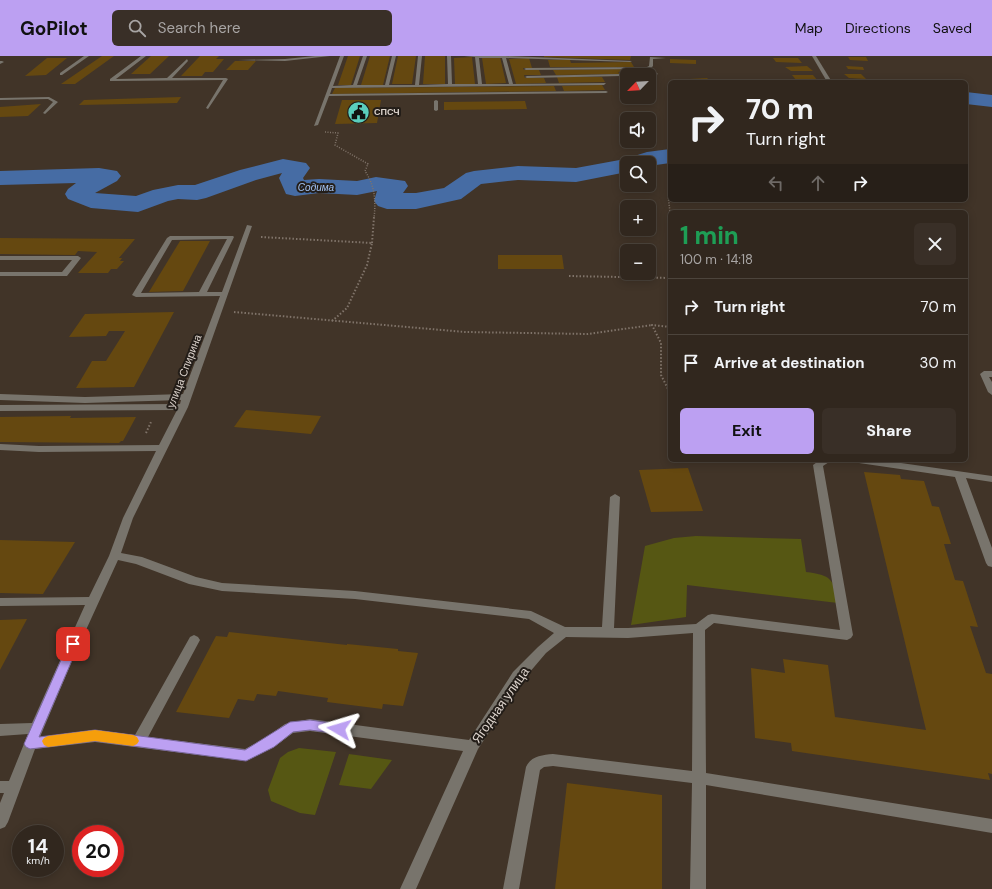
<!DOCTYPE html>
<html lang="en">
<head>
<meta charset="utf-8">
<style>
  :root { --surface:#31271e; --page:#392f27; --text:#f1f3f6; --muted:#a8a5a4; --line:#4c443c; --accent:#bca0f2 }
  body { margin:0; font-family:"DM Sans",sans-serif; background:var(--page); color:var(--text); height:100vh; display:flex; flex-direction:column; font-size:15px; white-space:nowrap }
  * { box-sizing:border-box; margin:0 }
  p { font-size:13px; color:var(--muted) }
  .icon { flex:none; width:22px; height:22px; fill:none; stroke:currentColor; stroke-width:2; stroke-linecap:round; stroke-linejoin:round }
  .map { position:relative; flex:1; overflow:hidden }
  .sheet { position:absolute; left:668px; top:154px; width:300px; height:252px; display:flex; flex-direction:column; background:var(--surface); border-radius:6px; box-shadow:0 2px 10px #0003,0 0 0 1px var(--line) }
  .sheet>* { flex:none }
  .banner { position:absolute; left:668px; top:24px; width:300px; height:122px; border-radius:6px; box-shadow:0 2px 10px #0003,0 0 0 1px var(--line); background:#31271e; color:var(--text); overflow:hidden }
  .needle { width:26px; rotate:245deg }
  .buttons { position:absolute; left:620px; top:12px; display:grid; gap:8px }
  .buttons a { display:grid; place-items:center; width:36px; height:36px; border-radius:6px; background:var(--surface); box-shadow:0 2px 10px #0003,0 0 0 1px var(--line); font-size:20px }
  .speed { position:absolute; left:12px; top:769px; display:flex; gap:8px; font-size:20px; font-weight:700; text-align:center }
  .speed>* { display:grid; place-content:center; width:52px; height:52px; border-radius:50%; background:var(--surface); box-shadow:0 2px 10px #0003,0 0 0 1px var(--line); line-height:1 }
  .speed small { font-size:10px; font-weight:400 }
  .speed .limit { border:6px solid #d22; background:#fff; color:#111 }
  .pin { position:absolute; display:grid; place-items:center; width:34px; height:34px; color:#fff; margin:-17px; border-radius:8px; box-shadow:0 2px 6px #0006 }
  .me { position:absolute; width:44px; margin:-22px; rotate:277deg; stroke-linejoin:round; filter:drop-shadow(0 0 3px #0008) }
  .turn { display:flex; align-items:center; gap:14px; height:84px; padding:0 12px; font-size:18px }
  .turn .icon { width:52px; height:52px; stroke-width:2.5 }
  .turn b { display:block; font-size:28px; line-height:34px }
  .lanes { display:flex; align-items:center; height:38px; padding:0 12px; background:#0003; justify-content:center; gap:20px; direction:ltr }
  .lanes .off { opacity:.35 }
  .round { display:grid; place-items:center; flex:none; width:42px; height:42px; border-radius:6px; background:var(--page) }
  .headline { display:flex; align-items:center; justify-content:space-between; height:68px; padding:0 12px }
  h1 { font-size:24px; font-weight:800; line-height:30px; color:#1e9e55 }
  .action { display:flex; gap:8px; margin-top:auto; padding:8px 12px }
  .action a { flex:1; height:46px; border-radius:6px; background:var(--accent); color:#111; font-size:16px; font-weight:800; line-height:46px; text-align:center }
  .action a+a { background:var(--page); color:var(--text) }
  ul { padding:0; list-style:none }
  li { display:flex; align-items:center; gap:12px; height:56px; padding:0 12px; border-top:1px solid var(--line) }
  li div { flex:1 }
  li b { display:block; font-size:15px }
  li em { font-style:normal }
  header { display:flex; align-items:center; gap:24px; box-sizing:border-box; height:56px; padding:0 20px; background:var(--accent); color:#111 }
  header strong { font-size:19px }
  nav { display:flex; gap:22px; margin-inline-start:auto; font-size:14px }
  .search { width:280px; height:36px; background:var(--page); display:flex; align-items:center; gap:10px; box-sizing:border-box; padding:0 14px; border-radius:6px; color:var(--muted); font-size:15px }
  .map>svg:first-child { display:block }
  .green { fill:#565713 }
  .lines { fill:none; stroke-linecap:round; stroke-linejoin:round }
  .river { fill:#466ca4; fill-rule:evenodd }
  .building { fill:#654810 }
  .path-far1 { stroke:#80746a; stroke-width:1.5; stroke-dasharray:1 1.5; stroke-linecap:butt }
  .path { stroke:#80746a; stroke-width:2; stroke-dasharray:1.5 2; stroke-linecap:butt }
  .minor { fill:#78746c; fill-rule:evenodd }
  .route { fill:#bca0f2; stroke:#7a689d }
  .slow { fill:#f59e0b }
  .labels { text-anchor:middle; stroke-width:4; stroke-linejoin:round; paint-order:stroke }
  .far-poi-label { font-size:9px; font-weight:bold; fill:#dcd3cc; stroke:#231d18; text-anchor:start }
  .far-water-label { font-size:10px; font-style:italic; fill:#a3c4f5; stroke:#231d18 }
  .street-label { font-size:11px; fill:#dcd3cc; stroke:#231d18 }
  .near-street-label { font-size:13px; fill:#dcd3cc; stroke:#231d18 }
</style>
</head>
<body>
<header>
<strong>GoPilot</strong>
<div class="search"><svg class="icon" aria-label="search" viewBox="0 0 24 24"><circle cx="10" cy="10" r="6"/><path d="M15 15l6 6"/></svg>Search here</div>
<nav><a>Map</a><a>Directions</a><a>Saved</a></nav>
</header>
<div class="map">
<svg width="992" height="833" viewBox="0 0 992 833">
  <rect width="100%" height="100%" fill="#413428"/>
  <g class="green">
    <path d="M696 480 801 483 806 516C831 519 834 523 838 547L687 529 686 561 631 569 645 490 674 482Z"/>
    <path d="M299 692 336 696 315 759 300 757 271 745 268 734 280 702 288 696Z"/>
    <path d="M349 698 392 704 371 733 339 729Z"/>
  </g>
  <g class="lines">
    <g class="river">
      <path d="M966 36 992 39V51L966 48Z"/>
      <path d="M670 93V107L649 110V107H627V116L576 126 518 124 481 128 461 143 416 153H387L378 150 374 145 377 135 357 139 319 137 295 140 286 138 279 122 282 117 256 124 206 142 197 144 178 143 168 145 138 156 91 152 68 143 65 138 68 133 76 127 0 129V115L99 112 117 115 121 120 117 125 95 137 136 140 153 134 178 129H195L240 114 283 103 306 107 310 112 303 122 304 124 319 123 357 125 376 121 405 125 408 130 403 137H416L444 132 466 117 474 115 518 110 576 112 625 103 647 96Z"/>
    </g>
  </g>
  <g class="building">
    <path d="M102 0H114L75 28H61Z"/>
    <path d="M151 0H169L150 18H131Z"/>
    <path d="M200 0H219L216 3H224L213 16H205L202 20H181Z"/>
    <path d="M348 0H360L351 29H338Z"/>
    <path d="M370 0H390L383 29H361Z"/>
    <path d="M398 0H416L412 28H392Z"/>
    <path d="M425 0H445V28H423Z"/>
    <path d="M544 0H631L630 4 544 1Z"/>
    <path d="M472 1 475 28H455L454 2Z"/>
    <path d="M500 1 506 27 486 28 482 2Z"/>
    <path d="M848 1H866L868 5 850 4Z"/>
    <path d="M47 2H67L46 19 25 20Z"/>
    <path d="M529 2 532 12H523L524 14H539L541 19H524L525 22H544L546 27 516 28 509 3Z"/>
    <path d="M773 2H798L802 7 776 6Z"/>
    <path d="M670 3 696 4V8L670 7Z"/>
    <path d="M548 4H570L571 7 631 6 634 11H550Z"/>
    <path d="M235 5H256L248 14H226Z"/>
    <path d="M807 10 813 15H791L785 11Z"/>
    <path d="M846 10 863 11 864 14 848 13Z"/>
    <path d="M630 13 632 15 618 16 620 18 556 19 553 14Z"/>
    <path d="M844 18H861L866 23 849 22Z"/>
    <path d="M792 19H813L818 25 796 24Z"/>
    <path d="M557 21H602L605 26 559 27Z"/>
    <path d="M707 22 711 26H692L689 23Z"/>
    <path d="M602 29 605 34 564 35 562 30Z"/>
    <path d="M554 30 556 35 332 38 335 32Z"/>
    <path d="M181 41 177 47 79 49 84 44Z"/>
    <path d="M342 44H381L377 67 335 68Z"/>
    <path d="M525 45 527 53 444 54V46Z"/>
    <path d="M41 48 28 60 0 61V51Z"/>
    <path d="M0 182 135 183 119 202H122L120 205H124L117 213H111L108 217H78L97 196 78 195 75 199 0 198Z"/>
    <path d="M180 185H210L183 235 149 236Z"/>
    <path d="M498 199H562L564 213H498Z"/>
    <path d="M174 256 134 331 76 332 92 305H106L125 275H109L106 280 69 281 85 258Z"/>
    <path d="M246 354 321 360 311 378 234 371Z"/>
    <path d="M71 360 70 362 136 361 123 385H121L119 387 0 386V361Z"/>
    <path d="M688 412 703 455 651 456 639 414Z"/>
    <path d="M864 416 900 419 901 423 924 425 932 450 939 451 951 488H944L955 524 963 525 978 571 970 570 986 617 992 618V718L988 717 990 724 792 695 791 687 755 682 751 612 785 617 783 603 828 609 835 661 926 674Z"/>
    <path d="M0 484 75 486 43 538 0 537Z"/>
    <path d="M27 563 0 614V564Z"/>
    <path d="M229 576 347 589V588L398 593V595L418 597 403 650 383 648 382 653 327 646 328 642 278 635 276 640 257 638 254 645 238 643 229 662 176 656 216 580 227 581Z"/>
    <path d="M567 727 662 739V833H555Z"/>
  </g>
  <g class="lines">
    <g class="path-far1">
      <path d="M325 76 338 77 335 89 368 108 365 115C375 130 376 145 374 162"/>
      <path d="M668 139 670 156"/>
    </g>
    <g class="path">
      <path d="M261 181 372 187 367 209 347 252 332 265"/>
      <path d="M372 187 374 161"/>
      <path d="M569 220 670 222"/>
      <path d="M234 256 465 276 588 278 652 269"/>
      <path d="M670 271 652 269 661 287V319L670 337"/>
      <path d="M146 377 151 366"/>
    </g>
    <g class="minor">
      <path d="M84 0H89L62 19H60V17Z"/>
      <path d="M141 0H146L116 23 167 22 187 3 188 5 172 22H226L228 23 208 53 206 52 223 24 110 25V23Z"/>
      <path d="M315 0H330L285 5 238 4 285 3Z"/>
      <path d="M340 0H344L333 30 353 29 363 0H367L357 29H385L392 0H396L389 29H415L418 0H422L419 29 448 28 447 0H451L452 28H478L475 1 464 0H505L632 5 630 6 506 2 513 28 606 27 604 29 332 32 330 38 606 35 608 36 606 37 329 40 318 69 314 70ZM479 2H502L509 28H482Z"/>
      <path d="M812 0H816L832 26H828L826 24Z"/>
      <path d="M650 1 666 2 653 3V10L651 12 658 18 649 22V19L653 18 647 13 526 14 524 13 526 12 647 11 649 10Z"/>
      <path d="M0 5H2L4 6 0 8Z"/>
      <path d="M621 18 622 20 527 22 525 21 527 20Z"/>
      <path d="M49 41 58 46 45 58 43 57 53 46 48 43 0 44V42Z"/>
      <path d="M436 44 438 45V54L436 55 434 54V45Z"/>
      <path d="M247 169 252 170 188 351 133 462 121 497 142 501 196 521 222 527 355 535 531 555 565 571H602L610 441 615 438 620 441 614 572H628L696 568 708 559 712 558 840 574 813 409 820 404H832L823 410 853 579 851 582 847 584 714 567 705 574 706 717 992 763V777L706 729V833H690L692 727 553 710 544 711 540 714 519 833H503L526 711C531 700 542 699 553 698L692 715 693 577 628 582 566 581 546 597 523 624 478 693 416 833H400L463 695 310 675 293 677 274 691 246 705 95 686 35 693 8 766 5 771 0 773V747L4 737H0V725H9L28 678 0 680V668L32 667 85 549 0 550V542L89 541 109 500 123 462 156 395 39 396 0 394V388L39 390 159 389 177 354 0 355V349L180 348 181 344 85 347 0 344V338L85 341 183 338 220 240 136 241 132 239 167 182 170 180H233L234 181 207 236H222ZM227 183 199 236 141 237 172 184ZM118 504 136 508 189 528 222 535 355 543 529 563 554 577 538 591 513 616 469 684 310 663 285 668 264 683 245 693 148 681 200 584 198 581 194 579 190 581 135 679 95 674 40 681 75 598Z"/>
      <path d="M0 200H78L81 202 67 220H0V216H62L72 204H0Z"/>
      <path d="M984 315H992V321H989L992 326V339L988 336 980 318Z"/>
      <path d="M854 404H880L992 420V426L966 422 992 492V511L988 510 986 507 955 421 859 407Z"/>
    </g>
  </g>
  <path class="route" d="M73 583 77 585 79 588 39 681 95 674 245 694 290 666 310 664 339 668 343 669 345 673 343 677 339 678 310 674 293 676 274 691 246 705 95 685 30 693 26 691 24 688 68 588 69 585Z"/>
  <path class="slow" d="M95 674 133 679 137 681 139 685 137 688 133 690 95 685 48 691 44 689 42 685 44 682 48 680Z"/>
  <defs>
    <symbol id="civic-disc" viewBox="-11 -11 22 22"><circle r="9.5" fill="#5acebd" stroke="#231d18"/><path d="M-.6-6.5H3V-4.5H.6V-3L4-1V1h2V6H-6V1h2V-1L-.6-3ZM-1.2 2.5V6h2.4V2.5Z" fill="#111"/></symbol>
  </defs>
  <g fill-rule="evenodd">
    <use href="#civic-disc" x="346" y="44" width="25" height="25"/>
  </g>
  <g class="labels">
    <g class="far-poi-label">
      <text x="374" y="59">СПСЧ</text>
    </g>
    <g class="far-water-label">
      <text x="316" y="135">Содима</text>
    </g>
    <g class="street-label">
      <text transform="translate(184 315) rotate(-69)" y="4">улица Спирина</text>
    </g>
    <g class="near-street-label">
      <text transform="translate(500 649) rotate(-55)" y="5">Ягодная улица</text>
    </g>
  </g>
</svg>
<div class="buttons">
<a><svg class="needle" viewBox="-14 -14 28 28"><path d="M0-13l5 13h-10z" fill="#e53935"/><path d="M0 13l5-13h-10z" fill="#a8a5a4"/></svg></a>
<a><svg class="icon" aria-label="sound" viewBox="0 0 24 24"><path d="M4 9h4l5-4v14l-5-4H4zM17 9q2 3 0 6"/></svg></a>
<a><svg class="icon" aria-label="search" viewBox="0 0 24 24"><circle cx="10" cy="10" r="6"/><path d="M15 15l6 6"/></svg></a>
<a>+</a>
<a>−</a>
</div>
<div class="speed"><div>14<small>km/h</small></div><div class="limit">20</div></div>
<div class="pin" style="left:73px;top:588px;background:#d93025"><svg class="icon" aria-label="arrive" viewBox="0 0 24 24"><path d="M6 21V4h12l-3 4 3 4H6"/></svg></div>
<svg class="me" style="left:339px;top:673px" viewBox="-20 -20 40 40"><path d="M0-17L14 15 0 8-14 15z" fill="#bca0f2" stroke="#fff" stroke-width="4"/></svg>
<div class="banner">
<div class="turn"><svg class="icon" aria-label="right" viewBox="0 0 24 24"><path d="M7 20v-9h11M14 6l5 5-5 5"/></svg><div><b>70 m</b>Turn right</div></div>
<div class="lanes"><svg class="icon off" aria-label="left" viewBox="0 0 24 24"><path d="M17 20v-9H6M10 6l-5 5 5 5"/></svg><svg class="icon off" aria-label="ahead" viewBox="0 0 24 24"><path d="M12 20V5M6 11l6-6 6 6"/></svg><svg class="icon" aria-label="right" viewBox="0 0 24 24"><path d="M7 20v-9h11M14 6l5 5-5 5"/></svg></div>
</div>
<section class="sheet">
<div class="headline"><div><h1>1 min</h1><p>100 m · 14:18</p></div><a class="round"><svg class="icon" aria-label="close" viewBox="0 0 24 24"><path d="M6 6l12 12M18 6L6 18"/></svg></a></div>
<ul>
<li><svg class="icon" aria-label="right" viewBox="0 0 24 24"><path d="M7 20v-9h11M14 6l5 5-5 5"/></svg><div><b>Turn right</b></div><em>70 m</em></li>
<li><svg class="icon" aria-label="arrive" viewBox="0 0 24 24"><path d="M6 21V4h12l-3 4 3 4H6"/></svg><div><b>Arrive at destination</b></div><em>30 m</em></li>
</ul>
<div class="action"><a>Exit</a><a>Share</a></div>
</section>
</div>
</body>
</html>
